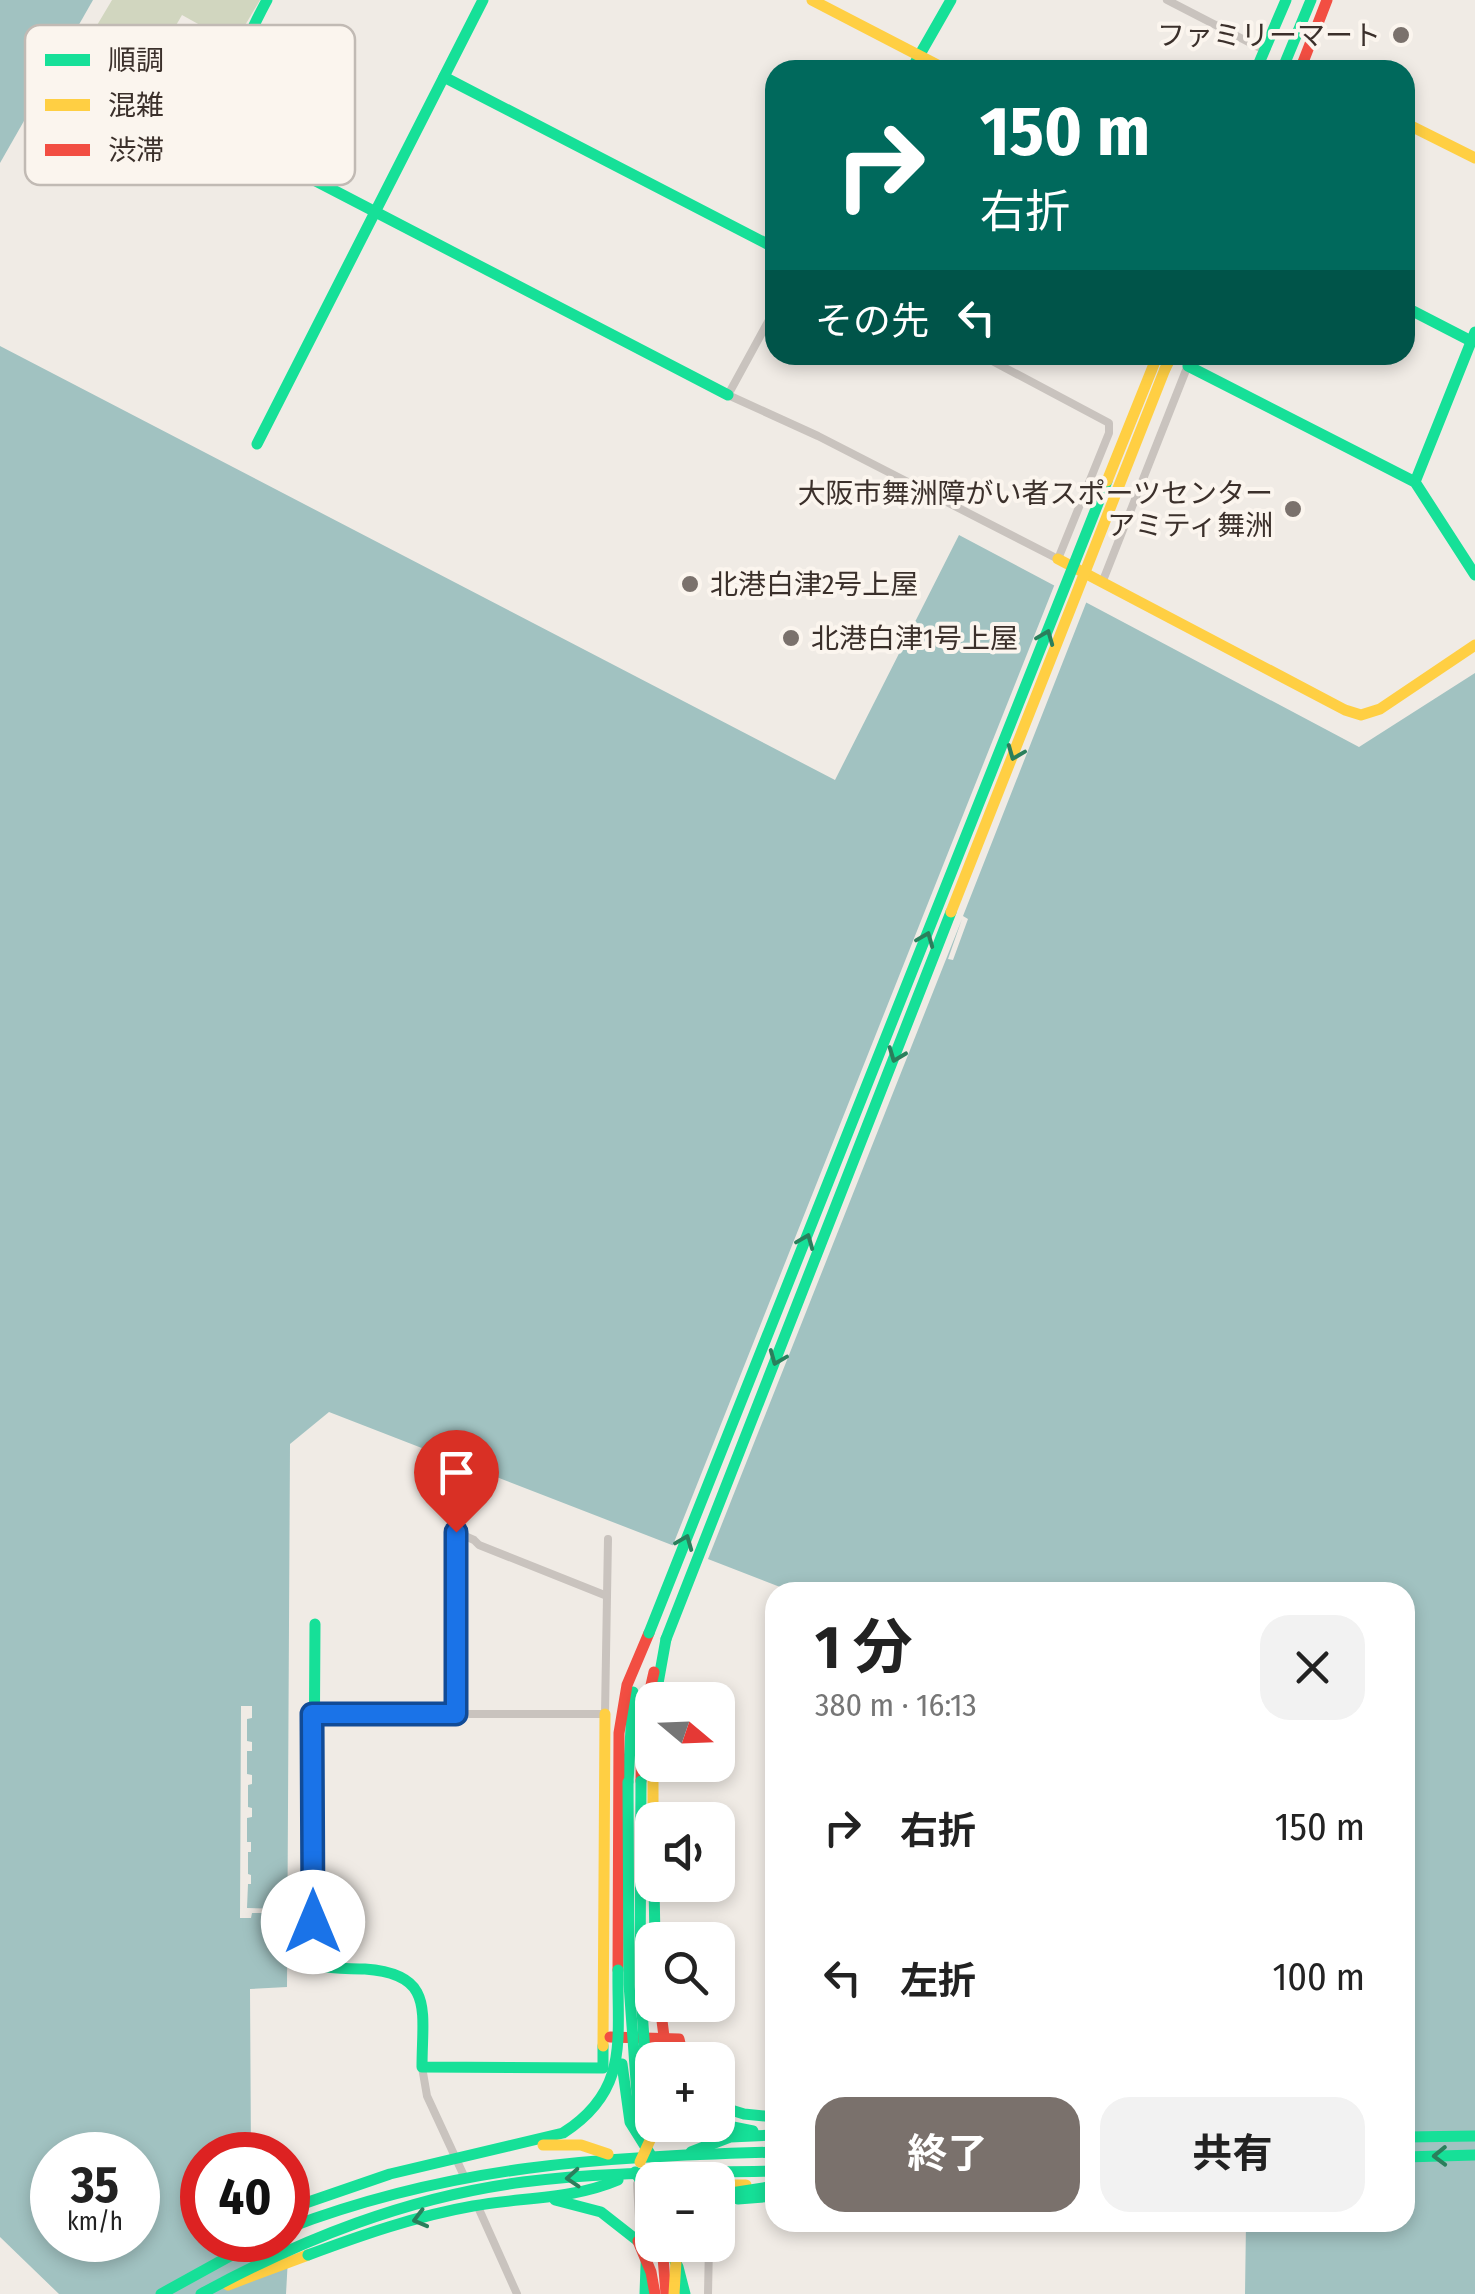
<!DOCTYPE html>
<html lang="ja">
<head>
<meta charset="utf-8">
<style>
  :root { --surface:#fff; --page:#f2f2f2; --text:#222; --muted:#767676; --accent:#7a716c }
  body { margin:0; font-family:"Fira Sans Condensed","Noto Sans JP",sans-serif; background:var(--page); color:var(--text); height:100vh; display:flex; flex-direction:column; font-size:38px; white-space:nowrap }
  * { box-sizing:border-box; margin:0 }
  p { font-size:32px; color:var(--muted) }
  .icon { flex:none; width:55px; height:55px; fill:none; stroke:currentColor; stroke-width:2; stroke-linecap:round; stroke-linejoin:round }
  .map { position:relative; flex:1; overflow:hidden }
  .details { position:absolute; left:765px; top:1582px; width:650px; height:650px; display:flex; flex-direction:column; background:var(--surface); border-radius:30px; box-shadow:0 5px 15px #0003 }
  .details>* { flex:none }
  .hud { position:absolute; left:765px; top:60px; width:650px; height:305px; border-radius:30px; box-shadow:0 5px 15px #0003; background:#00695c; color:#fff; overflow:hidden }
  .needle { width:65px; rotate:109deg }
  .fabs { position:absolute; left:635px; top:1682px; display:grid; gap:20px }
  .fabs a { display:grid; place-items:center; width:100px; height:100px; border-radius:20px; background:var(--surface); box-shadow:0 5px 15px #0003; font-size:50px }
  .speed { position:absolute; left:30px; top:2132px; display:flex; gap:20px; font-size:50px; font-weight:700; text-align:center }
  .speed>* { display:grid; place-content:center; width:130px; height:130px; border-radius:50%; background:var(--surface); box-shadow:0 5px 15px #0003; line-height:1 }
  .speed small { font-size:25px; font-weight:400 }
  .speed .limit { border:15px solid #d22; background:#fff; color:#111 }
  .pin { position:absolute; display:grid; place-items:center; width:85px; height:85px; color:#fff; margin:-102px -42px; border-radius:50% 50% 50% 0; rotate:-45deg; box-shadow:0 0 10px #0007 }
  .pin .icon { rotate:45deg }
  .me { position:absolute; width:110px; margin:-55px; rotate:0deg; stroke-linejoin:round; filter:drop-shadow(0 0 8px #0008) }
  .turn { display:flex; align-items:center; gap:35px; height:210px; padding:0 50px; font-size:45px }
  .turn .icon { width:130px; height:130px; stroke-width:2.5 }
  .turn b { display:block; font-size:70px; line-height:85px }
  .then { display:flex; align-items:center; height:95px; padding:0 50px; background:#0003; gap:20px; font-size:38px }
  .round { display:grid; place-items:center; flex:none; width:105px; height:105px; border-radius:30px; background:var(--page) }
  .overview { display:flex; align-items:center; justify-content:space-between; height:170px; padding:0 50px }
  h1 { font-size:60px; font-weight:700; line-height:75px }
  .primary-button { display:flex; gap:20px; margin-top:auto; padding:20px 50px }
  .primary-button a { flex:1; height:115px; border-radius:30px; background:var(--accent); color:#fff; font-size:40px; font-weight:700; line-height:115px; text-align:center }
  .primary-button a+a { background:var(--page); color:var(--text) }
  ul { padding:0; list-style:none }
  li { display:flex; align-items:center; gap:30px; height:150px; padding:0 50px }
  li div { flex:1 }
  li b { display:block; font-size:38px }
  li em { font-style:normal }
  .map>svg:first-child { display:block }
  .green { fill:#d1d6bf }
  .water { fill:#a1c2c1; fill-rule:evenodd }
  .pier { fill:#f0ebe5 }
  .lines { fill:none; stroke-linecap:round; stroke-linejoin:round }
  .street { stroke:#c9c3be; stroke-width:8 }
  .fast { stroke:#16e098; stroke-width:11 }
  .slow { stroke:#ffcf43; stroke-width:11 }
  .jam { stroke:#f24e42; stroke-width:11 }
  .fast-bridge { stroke:#16e098; stroke-width:11 }
  .slow-bridge { stroke:#ffcf43; stroke-width:11 }
  .jam-bridge { stroke:#f24e42; stroke-width:11 }
  .oneway { stroke:#2a7f5c }
  .route-casing { stroke:#114b97; stroke-width:25 }
  .route { stroke:#1a73e8; stroke-width:18 }
  .poi-dot { fill:#7a716c; stroke:#fbf5ee; stroke-width:4 }
  .labels { text-anchor:middle; stroke-width:8; stroke-linejoin:round; paint-order:stroke }
  .poi-label { font-size:28px; fill:#3b302b; stroke:#fbf5ee; text-anchor:end }
  .key { fill:#fbf5ee; stroke:#c1bab4; stroke-width:2.5 }
  .key-label { font-size:28px; fill:#3b302b }
</style>
</head>
<body>
<div class="map">
<svg width="1475" height="2294" viewBox="0 0 1475 2294">
  <rect width="100%" height="100%" fill="#f0ebe5"/>
  <path class="green" d="M112 0H260L234 44 182 15 132 101 71 69Z"/>
  <g class="water">
    <path d="M0 0H93L0 163Z"/>
    <path d="M0 346 835 780 959 535 1359 747 1475 673V2294H1245L1246 2223 1405 2222V1592H793L329 1412 290 1444 287 1987 250 1989 251 2155H202V2240H288V2168H293L286 2294H59L0 2237ZM52 2155H138V2240H52Z"/>
  </g>
  <g class="pier">
    <path d="M1056 581 1088 598 963 916 968 919 953 960 948 959 962 919 706 1564 671 1550Z"/>
    <path d="M241 1706H252V1718L247 1719V1741L252 1742V1751H247V1774L252 1775V1784L248 1785V1807L252 1808V1817L247 1818V1842H251V1852H248V1874L251 1875V1884H248L247 1908 293 1909V1913H252L251 1918H240Z"/>
  </g>
  <g class="lines">
    <g class="street">
      <path d="M1167 0 1264 50"/>
      <path d="M775 309 728 395 818 436 1058 559 1109 433V423L981 355"/>
      <path d="M1102 583 1192 355"/>
      <path d="M607 1596 608 1539"/>
      <path d="M312 1714H605L607 1596 479 1545 474 1540 456 1532V1714"/>
      <path d="M422 2067 427 2096 464 2176"/>
      <path d="M637 2184 640 2235"/>
      <path d="M478 2207 517 2294"/>
      <path d="M718 2208 734 2200"/>
      <path d="M708 2294 709 2245"/>
    </g>
    <g class="fast">
      <path d="M267 0C238 54 220 98 260 152L728 395"/>
      <path d="M911 70 951 0"/>
      <path d="M1256 70 1286 0"/>
      <path d="M1282 70 1311 0"/>
      <path d="M444 77 775 248"/>
      <path d="M1405 307 1471 341"/>
      <path d="M1188 366 1415 482 1475 575"/>
      <path d="M257 444 483 0"/>
      <path d="M1415 482 1475 332"/>
      <path d="M315 1624 313 1957 318 1965C333 1970 350 1968 365 1969 435 1974 422 2011 422 2067L603 2068V2046"/>
      <path d="M655 1700 666 1639"/>
      <path d="M628 1782 633 1692"/>
      <path d="M654 1885 655 1940"/>
      <path d="M718 2106 744 2114 775 2117"/>
      <path d="M718 2124 753 2131"/>
      <path d="M1405 2137 1475 2136"/>
      <path d="M1405 2157 1475 2155"/>
      <path d="M738 2199 775 2196"/>
      <path d="M555 2200 601 2212 638 2241"/>
      <path d="M667 2245 678 2267 685 2294"/>
      <path d="M161 2294 259 2240"/>
      <path d="M645 2294 648 2210"/>
    </g>
    <g class="slow">
      <path d="M812 0 947 70"/>
      <path d="M1405 123 1475 158"/>
      <path d="M1165 369 1172 355"/>
      <path d="M1058 559 1345 710 1361 715 1380 709 1475 645"/>
      <path d="M653 1765V1820"/>
      <path d="M603 2046 605 1714"/>
      <path d="M718 2185H746"/>
      <path d="M228 2285 308 2255"/>
    </g>
    <g class="jam">
      <path d="M1300 70 1327 0"/>
      <path d="M641 1781 642 1725 654 1672"/>
      <path d="M618 1970 619 1733 627 1685 649 1633"/>
      <path d="M610 2037 679 2039 684 2060"/>
      <path d="M662 2245 666 2294"/>
    </g>
    <g class="fast-bridge">
      <path d="M649 1633 1107 481"/>
      <path d="M666 1639 951 912"/>
      <path d="M641 1781 640 1983 651 2137"/>
      <path d="M628 1782 629 1984 640 2136"/>
      <path d="M622 2064 630 2122 650 2154"/>
      <path d="M691 2152 730 2137 775 2135"/>
      <path d="M635 2172 652 2198"/>
      <path d="M718 2195 775 2186"/>
      <path d="M294 2207 390 2174 563 2133C630 2090 617 2040 618 1970"/>
      <path d="M288 2228C454 2165 600 2157 775 2152"/>
      <path d="M308 2255C362 2235 416 2216 473 2206 522 2197 571 2200 618 2180"/>
      <path d="M201 2294C302 2239 408 2197 523 2182 607 2171 691 2173 775 2171"/>
    </g>
    <g class="slow-bridge">
      <path d="M1107 481 1154 364"/>
      <path d="M951 912 1165 369"/>
      <path d="M543 2145H581L608 2154"/>
      <path d="M640 2162 657 2125"/>
      <path d="M674 2294 677 2245"/>
    </g>
    <g class="jam-bridge">
      <path d="M660 2005 667 2060"/>
      <path d="M638 2241 651 2272 655 2294"/>
    </g>
  </g>
  <defs><path id="oneway-chevron" d="M-2-3.5L2.5 0L-2 3.5" fill="none" stroke-width="1.6" stroke-linecap="round" stroke-linejoin="round" transform="scale(2.5)"/></defs>
  <g class="oneway">
    <use href="#oneway-chevron" transform="translate(1046 637) rotate(-68)"/>
    <use href="#oneway-chevron" transform="translate(1015 753) rotate(112)"/>
    <use href="#oneway-chevron" transform="translate(926 939) rotate(-68)"/>
    <use href="#oneway-chevron" transform="translate(896 1055) rotate(111)"/>
    <use href="#oneway-chevron" transform="translate(806 1241) rotate(-68)"/>
    <use href="#oneway-chevron" transform="translate(777 1358) rotate(112)"/>
    <use href="#oneway-chevron" transform="translate(685 1542) rotate(-68)"/>
    <use href="#oneway-chevron" transform="translate(1440 2156) rotate(179)"/>
    <use href="#oneway-chevron" transform="translate(573 2178) rotate(176)"/>
    <use href="#oneway-chevron" transform="translate(420 2219) rotate(165)"/>
  </g>
  <g class="lines">
    <defs>
      <path id="route" d="M313 1922 312 1714H456V1532"/>
    </defs>
    <use href="#route" class="route-casing"/>
    <use href="#route" class="route"/>
  </g>
  <g class="poi-dot">
    <circle cx="1401" cy="35" r="10"/>
    <circle cx="1293" cy="509" r="10"/>
    <circle cx="690" cy="584" r="10"/>
    <circle cx="791" cy="638" r="10"/>
  </g>
  <g class="labels">
    <g class="poi-label">
      <text x="1381" y="45">ファミリーマート</text>
      <text x="1273" y="503">大阪市舞洲障がい者スポーツセンター<tspan x="1273" dy="32">アミティ舞洲</tspan></text>
      <text x="710" y="594" text-anchor="start">北港白津2号上屋</text>
      <text x="811" y="648" text-anchor="start">北港白津1号上屋</text>
    </g>
  </g>
  <rect x="25" y="25" width="330" height="160" rx="15" class="key"/>
  <rect x="45" y="54" width="45" height="12" fill="#16e098"/>
  <rect x="45" y="99" width="45" height="12" fill="#ffcf43"/>
  <rect x="45" y="144" width="45" height="12" fill="#f24e42"/>
  <g class="key-label">
    <text x="108" y="70">順調</text>
    <text x="108" y="115">混雑</text>
    <text x="108" y="160">渋滞</text>
  </g>
</svg>
<div class="fabs">
<a><svg class="needle" viewBox="-14 -14 28 28"><path d="M0-13l5 13h-10z" fill="#e53935"/><path d="M0 13l5-13h-10z" fill="#767676"/></svg></a>
<a><svg class="icon" aria-label="sound" viewBox="0 0 24 24"><path d="M4 9h4l5-4v14l-5-4H4zM17 9q2 3 0 6"/></svg></a>
<a><svg class="icon" aria-label="search" viewBox="0 0 24 24"><circle cx="10" cy="10" r="6"/><path d="M15 15l6 6"/></svg></a>
<a>+</a>
<a>−</a>
</div>
<div class="speed"><div>35<small>km/h</small></div><div class="limit">40</div></div>
<div class="pin" style="left:456px;top:1532px;background:#d93025"><svg class="icon" aria-label="arrive" viewBox="0 0 24 24"><path d="M6 21V4h12l-3 4 3 4H6"/></svg></div>
<svg class="me" style="left:313px;top:1922px" viewBox="-20 -20 40 40"><circle r="19" fill="#fff"/><path d="M0-13L10 11 0 6-10 11z" fill="#1a73e8"/></svg>
<div class="hud">
<div class="turn"><svg class="icon" aria-label="right" viewBox="0 0 24 24"><path d="M7 20v-9h11M14 6l5 5-5 5"/></svg><div><b>150 m</b>右折</div></div>
<div class="then">その先<svg class="icon" aria-label="left" viewBox="0 0 24 24"><path d="M17 20v-9H6M10 6l-5 5 5 5"/></svg></div>
</div>
<section class="details">
<div class="overview"><div><h1>1 分</h1><p>380 m · 16:13</p></div><a class="round"><svg class="icon" aria-label="close" viewBox="0 0 24 24"><path d="M6 6l12 12M18 6L6 18"/></svg></a></div>
<ul>
<li><svg class="icon" aria-label="right" viewBox="0 0 24 24"><path d="M7 20v-9h11M14 6l5 5-5 5"/></svg><div><b>右折</b></div><em>150 m</em></li>
<li><svg class="icon" aria-label="left" viewBox="0 0 24 24"><path d="M17 20v-9H6M10 6l-5 5 5 5"/></svg><div><b>左折</b></div><em>100 m</em></li>
</ul>
<div class="primary-button"><a>終了</a><a>共有</a></div>
</section>
</div>
</body>
</html>
